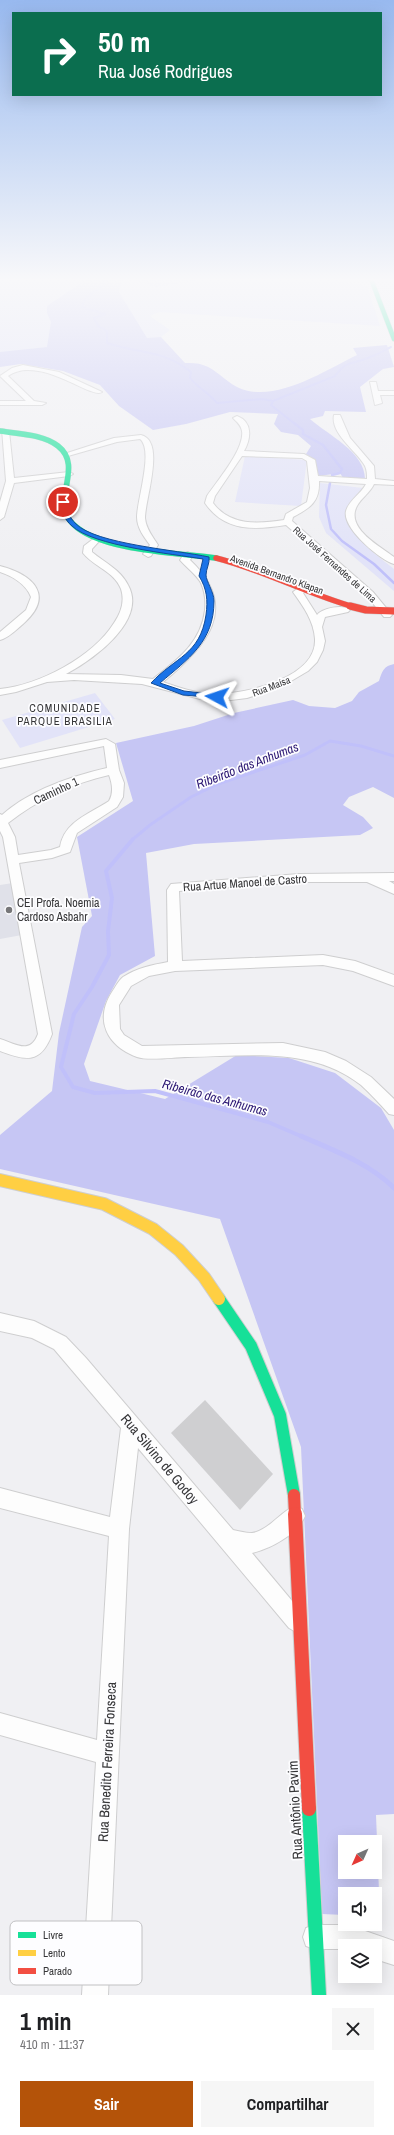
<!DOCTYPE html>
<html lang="pt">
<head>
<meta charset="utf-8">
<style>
  :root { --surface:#fff; --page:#f6f6f6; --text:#202124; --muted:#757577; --accent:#b45309 }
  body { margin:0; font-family:"Archivo Narrow",sans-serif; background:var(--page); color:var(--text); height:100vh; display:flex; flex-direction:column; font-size:15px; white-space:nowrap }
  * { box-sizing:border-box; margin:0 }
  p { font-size:13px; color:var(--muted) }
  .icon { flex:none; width:22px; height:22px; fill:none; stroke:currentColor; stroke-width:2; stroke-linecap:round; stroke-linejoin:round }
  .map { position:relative; height:1995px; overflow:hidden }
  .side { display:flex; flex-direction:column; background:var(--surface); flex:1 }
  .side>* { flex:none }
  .guide { position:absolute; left:12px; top:12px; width:370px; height:84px; border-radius:0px; box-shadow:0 4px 16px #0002; background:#0b6e4f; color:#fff; overflow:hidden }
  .needle { width:26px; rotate:225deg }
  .tools { position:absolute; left:338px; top:1835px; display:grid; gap:8px }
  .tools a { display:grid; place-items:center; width:44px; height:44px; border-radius:0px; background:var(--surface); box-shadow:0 4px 16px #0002; font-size:20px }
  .pin { position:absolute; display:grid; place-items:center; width:34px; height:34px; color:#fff; margin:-17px; border:2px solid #fff; border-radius:50%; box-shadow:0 1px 4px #0007 }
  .me { position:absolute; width:44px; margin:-22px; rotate:275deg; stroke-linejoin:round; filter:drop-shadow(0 0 3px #0008) }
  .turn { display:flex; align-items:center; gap:14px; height:84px; padding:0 20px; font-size:18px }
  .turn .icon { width:52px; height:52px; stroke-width:2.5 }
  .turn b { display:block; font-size:28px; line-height:34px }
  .round { display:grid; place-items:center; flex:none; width:42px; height:42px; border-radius:0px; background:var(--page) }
  .overview { display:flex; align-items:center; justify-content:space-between; height:68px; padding:0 20px }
  h1 { font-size:24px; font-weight:700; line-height:30px }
  .action { display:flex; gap:8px; margin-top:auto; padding:8px 20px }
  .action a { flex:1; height:46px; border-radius:0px; background:var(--accent); color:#fff; font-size:16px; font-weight:700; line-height:46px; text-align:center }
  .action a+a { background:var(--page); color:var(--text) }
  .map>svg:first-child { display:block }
  .built { fill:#e0e1e9 }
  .green { fill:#e2e3f8 }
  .forest { fill:#c6c6f4; fill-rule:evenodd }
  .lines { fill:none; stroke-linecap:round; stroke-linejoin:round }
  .stream-far4 { stroke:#c0c0fa; stroke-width:2 }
  .stream-far3 { stroke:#c0c0fa; stroke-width:2.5 }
  .stream-far2 { stroke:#c0c0fa; stroke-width:3 }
  .stream-far1 { stroke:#c0c0fa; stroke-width:4 }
  .stream { stroke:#c0c0fa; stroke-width:5 }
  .building { fill:#cfcfd1 }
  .street-casing { stroke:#cececf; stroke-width:2 }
  .fast-far3-casing { stroke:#cececf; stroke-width:5.5 }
  .fast-far2-casing { stroke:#cececf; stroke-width:6 }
  .fast-far1-casing { stroke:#cececf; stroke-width:14 }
  .fast-casing { stroke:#cececf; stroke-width:16 }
  .slow-casing { stroke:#cececf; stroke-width:14 }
  .jam-far3-casing { stroke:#cececf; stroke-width:6 }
  .jam-far2-casing { stroke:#cececf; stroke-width:8 }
  .jam-far1-casing { stroke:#cececf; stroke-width:14 }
  .jam-casing { stroke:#cececf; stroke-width:16 }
  .street { fill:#fdfdfd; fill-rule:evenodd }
  .fast-far3 { stroke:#16e098; stroke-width:4.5 }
  .fast-far2 { stroke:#16e098; stroke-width:5.5 }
  .fast-far1 { stroke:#16e098; stroke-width:12 }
  .fast { stroke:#16e098; stroke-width:14 }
  .slow { stroke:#ffcf43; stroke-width:12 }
  .jam-far3 { stroke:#f24e42; stroke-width:5.5 }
  .jam-far2 { stroke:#f24e42; stroke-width:7 }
  .jam-far1 { stroke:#f24e42; stroke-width:12 }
  .jam { stroke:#f24e42; stroke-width:14 }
  .route { fill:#1a73e8; stroke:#114b97 }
  .poi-dot { fill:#777779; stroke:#fdfdff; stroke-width:1.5 }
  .labels { text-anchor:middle; stroke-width:3.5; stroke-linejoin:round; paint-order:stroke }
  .far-street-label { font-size:10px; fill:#363638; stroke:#fdfdff }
  .far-neighbourhood-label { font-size:11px; letter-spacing:1px; fill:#363638; stroke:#fdfdff }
  .street-label { font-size:12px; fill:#363638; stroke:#fdfdff }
  .poi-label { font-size:12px; fill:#363638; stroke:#fdfdff; text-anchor:start }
  .water-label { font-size:13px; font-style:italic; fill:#2b1773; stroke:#fdfdff }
  .near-street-label { font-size:14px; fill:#363638; stroke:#fdfdff }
  .key { fill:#fdfdff; stroke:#c1c1c3; stroke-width:1 }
  .key-label { font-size:11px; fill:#363638 }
</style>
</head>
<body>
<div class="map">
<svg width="394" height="1995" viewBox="0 0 394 1995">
  <rect width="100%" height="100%" fill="#f0f0f3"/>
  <path class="built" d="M13 883 22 935 0 939V885Z"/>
  <g class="green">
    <path d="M0 279H332L367 286 380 326 159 312 150 316 170 330 161 337 107 343 47 347 0 353Z"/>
    <path d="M245 456 307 460 301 506 235 502Z"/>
    <path d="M320 483 363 488 351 501 345 511C350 537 374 553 394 569V591L326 533 319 517Z"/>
    <path d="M95 693 115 719 20 748 2 720Z"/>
  </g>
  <g class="forest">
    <path d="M82 279H122L119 292 147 338 161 337 185 363C191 363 198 363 203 365 216 369 225 381 237 387 273 405 324 371 357 355L353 348 387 345 394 367 383 369 360 387 366 412 325 411 323 416 310 419C328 435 365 452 365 479L343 478 340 473 319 476 313 459 306 454 311 446 298 435 281 432 274 424 278 414 230 412 186 424 153 430 119 406 100 385 63 371 21 364 0 367V352L47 347 51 322 47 313V306L81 283Z"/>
    <path d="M130 279H207L156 287Z"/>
    <path d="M394 664V798L373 787 349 797 343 805 363 817 373 828 360 835 194 844 146 853 155 956 120 975 106 1001 84 1064 90 1081 165 1099 237 1055 289 1058 335 1073 381 1108 394 1130V1814L376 1815 380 1917H375V1894H345V1915L322 1914 301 1447 220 1219 0 1169V1135L52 1091 59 1033 82 927 92 916 77 837 133 801 116 743 194 726 234 713 293 700 309 706 335 708 352 701 359 692 379 681C382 671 384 666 394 664ZM345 1842H375V1872H345Z"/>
  </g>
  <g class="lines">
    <g class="stream-far4">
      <path d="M104 279 105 284 85 299 82 307 105 314 94 318 98 326 107 331V343C140 354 162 349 191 372L190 378C198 388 209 393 217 403L262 399 273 401 271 405 295 424"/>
      <path d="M273 401 335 376C348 359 351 365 368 358 376 355 383 351 391 347"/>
    </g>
    <g class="stream-far3">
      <path d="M294 423 303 430V434L323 445 342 469 340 473 332 475"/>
      <path d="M330 483 326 505 331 529 342 541 374 564 394 583"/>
    </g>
    <path class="stream-far2" d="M132 840 150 825 191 797 218 784 305 755 330 741 361 746 394 756"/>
    <path class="stream-far1" d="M133 839 106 871 112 898 108 931 109 955 92 987 74 1014 61 1067 73 1087 95 1093 155 1091 268 1122 303 1137"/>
    <path class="stream" d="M301 1136C333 1150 369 1163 394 1188"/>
  </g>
  <path class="building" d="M205 1400 273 1474 240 1510 171 1433Z"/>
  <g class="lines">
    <defs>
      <g id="street">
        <path d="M23 365 59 372 102 392C92 400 39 354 8 376L34 401 46 403 42 405H0V401H26L0 376 12 368Z"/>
        <path d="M370 382H376L378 391H394V395H380L382 403 375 405Z"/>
        <path d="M334 415H340L350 438 374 466 375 479 394 481V485L374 484C370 493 361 498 357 506 345 528 380 546 394 557V564C380 560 342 528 346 511 349 500 361 494 366 484L319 481C320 502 310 508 293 517L292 521 373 592 392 615 390 617H384L367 596 286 525C254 530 225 532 205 503L207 496C217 481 245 449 242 431 241 425 237 422 233 418L237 416C253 422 251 439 244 451L304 454 315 460 318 476 367 479C367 475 367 470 365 466 358 452 330 434 334 415ZM242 456 302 458 307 461 310 488 307 502 286 514 284 520C258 524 230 526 213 503L215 496Z"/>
        <path d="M2 429 9 431 14 478 69 472 73 474 69 476 14 483 4 517 0 520V502L6 481Z"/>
        <path d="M141 435C166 441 145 499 145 518 146 529 153 537 158 545L151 556 148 557 143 554 150 545C144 537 137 528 137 517 137 500 154 450 140 439L117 442 68 456 64 454 114 438Z"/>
        <path d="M97 536 101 539 92 549V552C105 563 120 569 128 585 148 621 92 660 66 674L121 675 153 679C177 660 201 643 205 610 206 601 205 592 201 583 196 574 187 568 180 560L185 553 188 552 193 555 190 560C241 608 206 647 163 682 181 688 197 694 216 694 246 694 317 678 315 639 314 621 303 606 293 592L301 586H307L309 588 303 593 317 615C322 608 344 604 350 610L348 612 325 617 322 627 325 641 323 650 317 662 308 671 281 687 247 698 231 700 200 699 142 684 74 680 47 682 16 692 0 695V689C39 685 93 657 114 623 121 613 125 601 121 589 114 571 94 567 83 553L84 546Z"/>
        <path d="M0 566C34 575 55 596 23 624 16 630 8 638 0 640V632L26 610 31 597C26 584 12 576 0 572Z"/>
        <path d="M106 739 115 744 119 770 124 783 123 797 117 807 77 833 70 852 52 858 19 863 52 1034C41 1064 26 1061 0 1051V1039C16 1044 30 1055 38 1034L3 837 0 831V814L2 815C30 790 72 776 107 768L104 746 0 768V760ZM109 775C112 783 114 793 109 801 89 814 64 822 60 847L51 850 18 855 15 837 8 823C37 800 73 783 109 775Z"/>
        <path d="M394 873V881H389L394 884V894L367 882H299L179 891 182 961 323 955 355 961 394 975V986L353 971 323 965 175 971 149 976 131 986 119 1005 120 1029 124 1035 142 1046 283 1043 325 1052 346 1061 371 1077 394 1099V1115L389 1114C380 1104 371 1094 361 1085 312 1046 247 1056 188 1057 175 1057 148 1061 137 1057 107 1046 94 1020 112 992 115 988 118 981 123 977 137 968 152 965 168 962L167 890 171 884 299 874Z"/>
        <path d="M0 1313 34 1321 66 1337 86 1358 233 1530C239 1531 246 1533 252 1533 268 1531 280 1512 295 1506L302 1509 305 1516C298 1534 270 1549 252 1553L303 1614 307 1621 303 1628 296 1632 289 1628 138 1448 129 1529 108 1995H82L96 1762 0 1735V1713L97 1740 109 1536 0 1508V1488L110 1517 121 1428 54 1349 32 1338 0 1331Z"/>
        <path d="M315 1925H348L394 1941V1965L375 1959V1946H345V1949H315L306 1946 303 1937 306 1928Z"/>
      </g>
      <path id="fast-far3" d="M371 279 394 339"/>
      <path id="fast-far2" d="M0 431C18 434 43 434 58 446 85 467 49 502 73 524 100 551 178 553 216 558"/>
      <path id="fast-far1" d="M219 1299 251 1346 280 1415 294 1495"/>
      <path id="fast" d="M309 1809 319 1995"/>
      <path id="slow" d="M0 1180 104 1204 153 1229 179 1250 204 1277 219 1299"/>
      <path id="jam-far3" d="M216 558C264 570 307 594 354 607"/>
      <path id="jam-far2" d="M350 606 366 610 394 611"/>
      <path id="jam-far1" d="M294 1495 295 1515"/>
      <path id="jam" d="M295 1514 309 1809"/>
    </defs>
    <use href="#street" class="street-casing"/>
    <use href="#fast-far3" class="fast-far3-casing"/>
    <use href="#fast-far2" class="fast-far2-casing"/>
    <use href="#fast-far1" class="fast-far1-casing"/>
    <use href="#fast" class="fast-casing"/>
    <use href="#slow" class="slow-casing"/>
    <use href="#jam-far3" class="jam-far3-casing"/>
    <use href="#jam-far2" class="jam-far2-casing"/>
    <use href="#jam-far1" class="jam-far1-casing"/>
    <use href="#jam" class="jam-casing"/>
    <use href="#street" class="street"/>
    <use href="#fast-far3" class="fast-far3"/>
    <use href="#fast-far2" class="fast-far2"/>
    <use href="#fast-far1" class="fast-far1"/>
    <use href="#fast" class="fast"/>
    <use href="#slow" class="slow"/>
    <use href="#jam-far3" class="jam-far3"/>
    <use href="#jam-far2" class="jam-far2"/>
    <use href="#jam-far1" class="jam-far1"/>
    <use href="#jam" class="jam"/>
  </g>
  <linearGradient id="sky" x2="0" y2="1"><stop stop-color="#98b9ef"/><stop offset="0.5" stop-color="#f8f8fa"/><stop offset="1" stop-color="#f8f8fa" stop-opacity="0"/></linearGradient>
  <rect width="394" height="559" fill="url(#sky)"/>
  <path class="route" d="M63 500 65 502C67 511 69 517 76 524 96 544 177 550 209 557 210 563 206 569 206 575 206 581 214 592 214 601 214 642 188 659 160 683L184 691 219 695V698L183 695 151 683C175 657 200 655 206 615 208 600 207 589 199 576L203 559C173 554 93 546 72 526 64 519 62 512 60 502Z"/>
  <circle class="poi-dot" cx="9" cy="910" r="4"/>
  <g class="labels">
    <g class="far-street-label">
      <text transform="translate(335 564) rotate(42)" y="4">Rua José Fernandes de Lima</text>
      <text transform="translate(277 574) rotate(20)" y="4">Avenida Bernandro Klapan</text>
      <text transform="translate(271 686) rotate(-21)" y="4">Rua Maísa</text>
    </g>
    <g class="far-neighbourhood-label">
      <text x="65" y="712">COMUNIDADE<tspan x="65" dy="13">PARQUE BRASILIA</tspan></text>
    </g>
    <g class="street-label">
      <text transform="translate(56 791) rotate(-25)" y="4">Caminho 1</text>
      <text transform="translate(245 883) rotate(-4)" y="4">Rua Artue Manoel de Castro</text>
    </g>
    <g class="poi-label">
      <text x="17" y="907">CEI Profa. Noemia<tspan x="17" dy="14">Cardoso Asbahr</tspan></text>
    </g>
    <g class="water-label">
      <text transform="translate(247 765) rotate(-21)" y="5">Ribeirão das Anhumas</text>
      <text transform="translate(215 1097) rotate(15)" y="5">Ribeirão das Anhumas</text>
    </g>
    <g class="near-street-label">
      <text transform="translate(160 1459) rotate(50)" y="5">Rua Silvino de Godoy</text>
      <text transform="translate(107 1762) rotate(-87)" y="5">Rua Benedito Ferreira Fonseca</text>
      <text transform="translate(295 1810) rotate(-93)" y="5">Rua Antônio Pavim</text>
    </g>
  </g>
  <rect x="10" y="1921" width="132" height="64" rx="6" class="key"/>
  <rect x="18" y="1932" width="18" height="6" fill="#16e098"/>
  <rect x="18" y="1950" width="18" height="6" fill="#ffcf43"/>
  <rect x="18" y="1968" width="18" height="6" fill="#f24e42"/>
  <g class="key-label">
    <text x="43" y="1939">Livre</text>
    <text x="43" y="1957">Lento</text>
    <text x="43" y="1975">Parado</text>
  </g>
</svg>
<div class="tools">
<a><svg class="needle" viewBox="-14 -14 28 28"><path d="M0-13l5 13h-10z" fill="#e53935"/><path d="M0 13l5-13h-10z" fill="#757577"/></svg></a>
<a><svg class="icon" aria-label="sound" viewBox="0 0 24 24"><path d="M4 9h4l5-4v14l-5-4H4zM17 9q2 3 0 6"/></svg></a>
<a><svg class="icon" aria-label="layers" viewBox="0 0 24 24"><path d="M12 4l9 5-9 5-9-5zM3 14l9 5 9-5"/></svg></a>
</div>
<div class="pin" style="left:63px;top:502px;background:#d93025"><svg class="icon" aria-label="arrive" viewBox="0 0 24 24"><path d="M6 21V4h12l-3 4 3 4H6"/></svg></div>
<svg class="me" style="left:217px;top:697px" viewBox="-20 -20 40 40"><path d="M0-17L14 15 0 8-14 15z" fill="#1a73e8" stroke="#fff" stroke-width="4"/></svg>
<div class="guide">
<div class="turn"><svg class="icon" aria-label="right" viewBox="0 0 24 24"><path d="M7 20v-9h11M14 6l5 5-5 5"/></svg><div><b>50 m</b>Rua José Rodrigues</div></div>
</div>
</div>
<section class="side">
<div class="overview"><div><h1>1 min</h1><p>410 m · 11:37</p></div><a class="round"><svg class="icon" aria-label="close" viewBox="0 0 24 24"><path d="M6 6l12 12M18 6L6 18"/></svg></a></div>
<div class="action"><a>Sair</a><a>Compartilhar</a></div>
</section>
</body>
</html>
